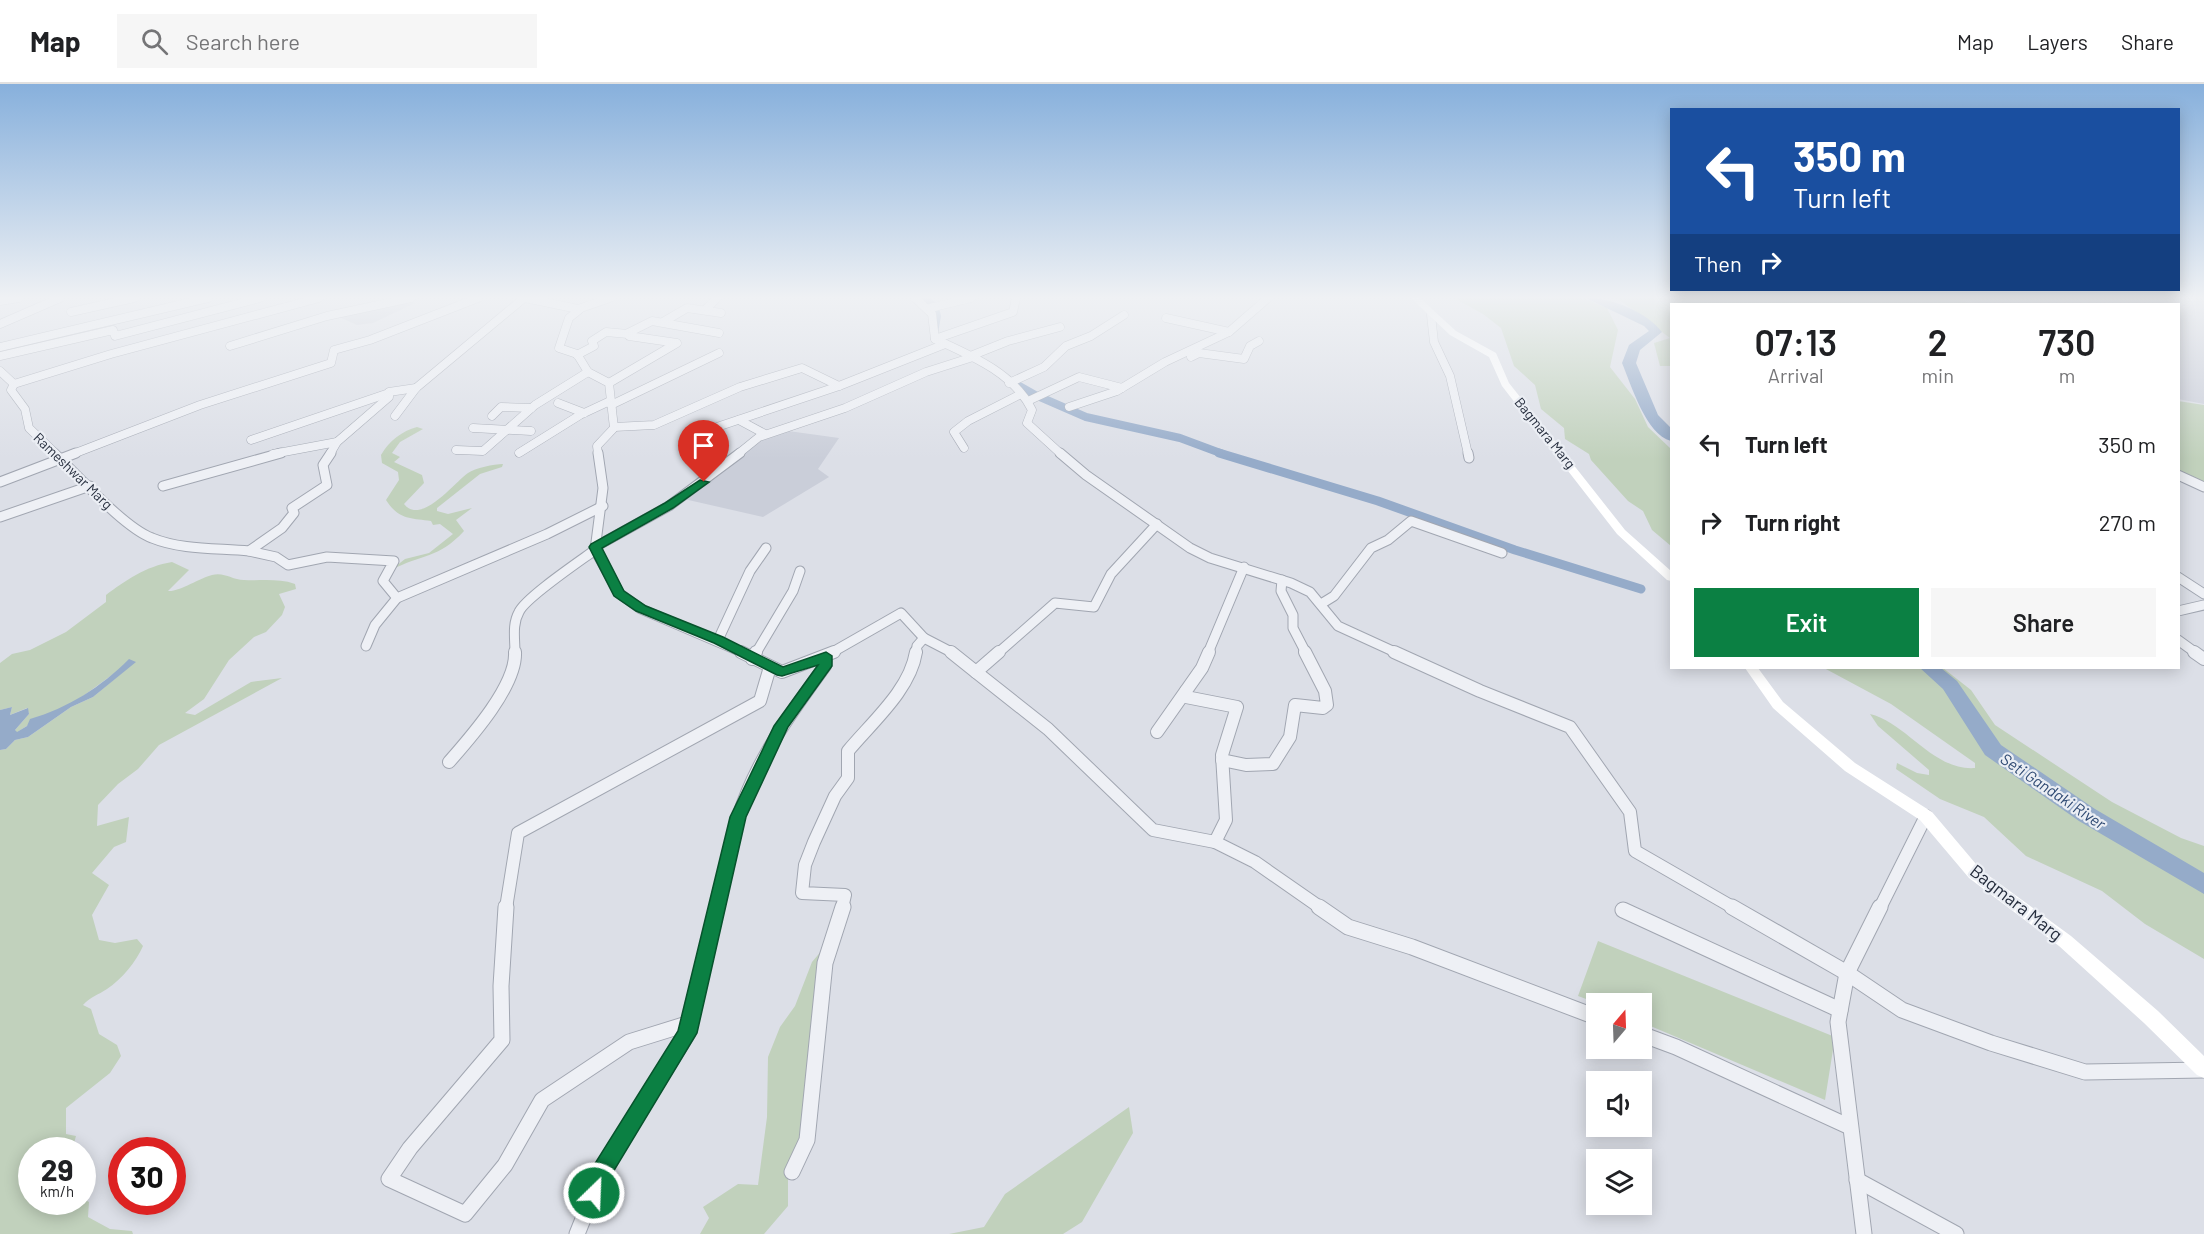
<!DOCTYPE html>
<html lang="en">
<head>
<meta charset="utf-8">
<style>
  :root { --surface:#fff; --page:#f6f6f6; --text:#202124; --muted:#757577; --line:#e0e0e0; --accent:#0b8043 }
  body { margin:0; font-family:Barlow,sans-serif; background:var(--page); color:var(--text); height:100vh; display:flex; flex-direction:column; font-size:22px; white-space:nowrap }
  * { box-sizing:border-box; margin:0 }
  p { font-size:20px; color:var(--muted) }
  .icon { flex:none; width:33px; height:33px; fill:none; stroke:currentColor; stroke-width:2; stroke-linecap:round; stroke-linejoin:round }
  .map { position:relative; flex:1; overflow:hidden }
  .panel { position:absolute; left:1670px; top:219px; width:510px; height:366px; display:flex; flex-direction:column; background:var(--surface); border-radius:0px; box-shadow:0 3px 15px #0003 }
  .panel>* { flex:none }
  .guide { position:absolute; left:1670px; top:24px; width:510px; height:183px; border-radius:0px; box-shadow:0 3px 15px #0003; background:#1a4fa0; color:#fff; overflow:hidden }
  .needle { width:39px; rotate:19deg }
  .controls { position:absolute; left:1586px; top:909px; display:grid; gap:12px }
  .controls a { display:grid; place-items:center; width:66px; height:66px; border-radius:0px; background:var(--surface); box-shadow:0 3px 15px #0003; font-size:30px }
  .speed { position:absolute; left:18px; top:1053px; display:flex; gap:12px; font-size:30px; font-weight:700; text-align:center }
  .speed>* { display:grid; place-content:center; width:78px; height:78px; border-radius:50%; background:var(--surface); box-shadow:0 3px 15px #0003; line-height:1 }
  .speed small { font-size:15px; font-weight:400 }
  .speed .limit { border:9px solid #d22; background:#fff; color:#111 }
  .pin { position:absolute; display:grid; place-items:center; width:51px; height:51px; color:#fff; margin:-62px -26px; border-radius:50% 50% 50% 0; rotate:-45deg; box-shadow:0 0 6px #0007 }
  .pin .icon { rotate:45deg }
  .me { position:absolute; width:66px; margin:-33px; rotate:24deg; stroke-linejoin:round; filter:drop-shadow(0 0 4px #0008) }
  .turn { display:flex; align-items:center; gap:21px; height:126px; padding:0 24px; font-size:27px }
  .turn .icon { width:78px; height:78px; stroke-width:2.5 }
  .turn b { display:block; font-size:42px; line-height:51px }
  .then { display:flex; align-items:center; height:57px; padding:0 24px; background:#0003; gap:12px; font-size:22px }
  .eta { display:flex; justify-content:space-evenly; align-items:center; height:102px; text-align:center }
  .eta b { font-size:36px; font-weight:600; line-height:42px }
  .action { display:flex; gap:12px; margin-top:auto; padding:12px 24px }
  .action a { flex:1; height:69px; border-radius:0px; background:var(--accent); color:#fff; font-size:24px; font-weight:600; line-height:69px; text-align:center }
  .action a+a { background:var(--page); color:var(--text) }
  ul { padding:0; list-style:none }
  li { display:flex; align-items:center; gap:18px; height:78px; padding:0 24px }
  li div { flex:1 }
  li b { display:block; font-size:22px }
  li em { font-style:normal }
  header { display:flex; align-items:center; gap:36px; box-sizing:border-box; height:84px; padding:0 30px; background:var(--surface); border-bottom:2px solid var(--line) }
  header strong { font-size:28px }
  nav { display:flex; gap:33px; margin-inline-start:auto; font-size:21px }
  .search { width:420px; height:54px; background:var(--page); display:flex; align-items:center; gap:15px; box-sizing:border-box; padding:0 21px; border-radius:0px; color:var(--muted); font-size:22px }
  .map>svg:first-child { display:block }
  .built { fill:#caced9 }
  .green { fill:#c1d1bc }
  .water { fill:#95abc9 }
  .lines { fill:none; stroke-linecap:round; stroke-linejoin:round }
  .canal-far1 { stroke:#95abc9; stroke-width:8 }
  .canal { stroke:#95abc9; stroke-width:9 }
  .river { fill:#95abc9; fill-rule:evenodd }
  .minor-far3-casing { stroke:#a1a6b1; stroke-width:9 }
  .minor-far2-casing { stroke:#a1a6b1; stroke-width:11 }
  .minor-far1-casing { stroke:#a1a6b1; stroke-width:14 }
  .minor-casing { stroke:#a1a6b1; stroke-width:17 }
  .minor-far3 { stroke:#eef0f5; stroke-width:8 }
  .minor-far2 { stroke:#eef0f5; stroke-width:9 }
  .minor-far1 { stroke:#eef0f5; stroke-width:12 }
  .minor { stroke:#eef0f5; stroke-width:15 }
  .secondary { fill:#fff; fill-rule:evenodd }
  .route { fill:#0b8043; stroke:#07532c; stroke-width:1.5 }
  .labels { text-anchor:middle; stroke-width:4.5; stroke-linejoin:round; paint-order:stroke }
  .far-street-label { font-size:14px; fill:#252d3d; stroke:#ebeef4 }
  .water-label { font-size:16px; font-style:italic; fill:#2e4972; stroke:#ebeef4 }
  .near-street-label { font-size:18px; fill:#252d3d; stroke:#ebeef4 }
</style>
</head>
<body>
<header>
<strong>Map</strong>
<div class="search"><svg class="icon" aria-label="search" viewBox="0 0 24 24"><circle cx="10" cy="10" r="6"/><path d="M15 15l6 6"/></svg>Search here</div>
<nav><a>Map</a><a>Layers</a><a>Share</a></nav>
</header>
<div class="map">
<svg width="2204" height="1150" viewBox="0 0 2204 1150">
  <rect width="100%" height="100%" fill="#dcdfe7"/>
  <g class="built">
    <path d="M1965 214H2204V320L2178 315V220H1978Z"/>
    <path d="M408 215 415 219 373 239 357 241 335 231Z"/>
    <path d="M781 346 839 354 818 385 829 393 763 433 684 415 762 352Z"/>
  </g>
  <g class="green">
    <path d="M1454 214H1582L1607 224 1618 246 1610 283 1635 315 1648 343 1671 365V462L1652 446 1643 427 1628 417 1591 376 1589 370 1565 355 1564 344 1541 325 1535 301 1514 282 1501 244 1483 230Z"/>
    <path d="M1617 214H1957L1971 220H1671V282H1660L1654 259 1670 254Z"/>
    <path d="M2178 317 2204 321V405L2178 395Z"/>
    <path d="M417 343 423 345 400 358 392 369 400 373 394 378 422 391 424 399 404 420C421 442 455 398 468 389 475 384 494 380 503 380L502 383 480 390 437 424V427L448 430 472 424 456 436 464 447C438 475 422 470 391 486L405 475 429 469 453 450 440 440 433 441 431 437C410 434 399 436 386 416L399 396 398 388 382 379 381 371C389 357 402 347 417 343Z"/>
    <path d="M172 478 189 486 168 507C179 508 200 494 212 491 225 488 232 496 244 496 261 497 278 494 295 500L296 505 279 510 285 523 282 531 266 548 254 553 229 576 204 615 185 629 195 631 251 598 282 594 159 661 138 685 118 700 98 721 97 742 129 733 126 758 114 763 92 789 109 801 92 831 99 856 115 859 137 855 143 862C136 878 122 895 107 905 98 911 90 913 83 921L91 925 99 950 117 961 121 972 110 989 66 1024V1050L76 1052 72 1066H32V1118H82L83 1085 89 1089 85 1116 89 1118 88 1133 110 1145 132 1147 133 1150H0V666L6 665 15 656 28 653 71 623 93 613 123 588H116L79 615 55 629 42 632 16 649 15 646 29 630 27 624 10 631 12 623 0 626V579L12 570 30 566 66 548 106 518V511C125 497 146 482 172 478Z"/>
    <path d="M1824 584H1943L1971 606 1995 641 2112 718 2181 754 2204 762V875L2145 840 2102 807 2026 772 1984 733 1940 715 1896 685 1897 679 1917 689 1929 691V686L1878 642 1870 630C1907 639 1933 687 1975 684V679L1891 620Z"/>
    <path d="M1598 857 1835 953 1825 1016 1641 938V920L1597 919 1578 912Z"/>
    <path d="M829 858 803 1054 788 1082V1122L764 1150H700L709 1134 703 1123 738 1100 758 1101 767 1033 768 973 780 943 795 922 812 878Z"/>
    <path d="M1129 1023 1133 1049 1082 1138 1063 1150H949L984 1143 1005 1110Z"/>
  </g>
  <path class="water" d="M129 575 136 578 93 613 71 623 28 653 15 656 6 665 0 666V626L16 622 12 623 10 631 28 624 29 630 15 646 17 648 27 642 30 635C68 624 101 603 129 575Z"/>
  <g class="lines">
    <g class="canal-far1">
      <path d="M921 214 934 222"/>
      <path d="M934 248 937 232 935 225"/>
      <path d="M1014 299 1037 312"/>
      <path d="M1040 313 1086 333 1180 354 1223 370"/>
    </g>
    <path class="canal" d="M1219 369 1378 417 1515 466 1641 505"/>
    <g class="river">
      <path d="M1586 214C1610 213 1647 228 1662 248L1640 266 1636 279 1658 331 1671 344V357C1646 351 1631 300 1622 279L1629 261 1649 247 1644 242Z"/>
      <path d="M1920 584H1941L1957 597 2001 661 2095 725 2204 789V810L2079 737 1985 671 1943 605Z"/>
    </g>
    <defs>
      <g id="minor-far3">
        <path d="M525 214 578 225 610 214"/>
        <path d="M915 214 932 230 935 255C970 271 1014 289 1032 326L1027 339 1061 370"/>
        <path d="M0 217 19 214"/>
        <path d="M930 224 971 214"/>
        <path d="M579 226 569 234 559 264 577 270 588 288 609 299 614 344 597 362 598 370"/>
        <path d="M705 226 717 214"/>
        <path d="M71 228 134 214"/>
        <path d="M1431 231 1434 258 1450 292 1468 370"/>
        <path d="M1166 234 1229 248"/>
        <path d="M663 238 687 224 721 229"/>
        <path d="M0 240 60 214"/>
        <path d="M935 255 1013 228 1016 214"/>
        <path d="M230 262 327 232 411 214"/>
        <path d="M0 263 208 214"/>
        <path d="M577 271 594 262 592 257 606 248 628 250"/>
        <path d="M973 271 1008 257 1060 243"/>
        <path d="M0 272 113 246 115 252 260 214"/>
        <path d="M1191 273 1199 269 1244 275 1250 262 1259 257"/>
        <path d="M0 287 14 300 11 306 25 325 29 344 56 370"/>
        <path d="M609 299 677 259 629 252 628 249 652 237 719 249"/>
        <path d="M1009 299 1044 283 1066 262 1091 252 1124 231"/>
        <path d="M14 300 111 270 319 214"/>
        <path d="M1028 317 1079 293 1122 304"/>
        <path d="M558 319 584 329"/>
        <path d="M611 321 719 269"/>
        <path d="M1069 323 1117 307 1165 278 1229 248 1268 214"/>
        <path d="M395 332 416 304 524 214"/>
        <path d="M492 332 501 323 531 324"/>
        <path d="M739 336 765 350"/>
        <path d="M614 343 654 341 740 303 802 284 839 302"/>
        <path d="M473 344 531 347"/>
        <path d="M702 348 839 302 945 260"/>
        <path d="M251 356 389 309"/>
        <path d="M964 364 954 348 968 337 1021 310"/>
        <path d="M456 366 483 367 535 321 588 288"/>
        <path d="M519 369 580 331 610 317"/>
        <path d="M73 370 200 321 331 279 334 266 370 256 478 214"/>
        <path d="M273 370 337 358 389 313V308L416 304"/>
        <path d="M330 370 337 358"/>
        <path d="M738 370 759 353 845 324 926 288 976 272"/>
      </g>
      <g id="minor-far2">
        <path d="M54 369C78 391 123 443 152 454 181 466 218 464 249 467L282 444 294 429 292 424 327 401 323 381 331 369"/>
        <path d="M598 369 603 404 595 466 619 509 641 525 744 569"/>
        <path d="M1060 369 1086 391 1190 464 1210 474 1291 499 1310 508 1338 542 1397 569"/>
        <path d="M1468 369 1469 374"/>
        <path d="M2178 391 2204 403"/>
        <path d="M0 398 76 369"/>
        <path d="M163 402 281 369"/>
        <path d="M0 433 90 402"/>
        <path d="M595 463 669 422 740 369"/>
        <path d="M249 467 276 473 288 481 327 473 394 477 383 497 397 514 547 450 603 422"/>
        <path d="M2178 493 2204 510"/>
        <path d="M1282 496 1281 507 1293 531V544L1306 569"/>
        <path d="M1321 520 1334 512 1371 464 1388 456 1411 437 1502 469"/>
        <path d="M2178 527 2204 521"/>
        <path d="M718 556 750 487 766 464"/>
        <path d="M2178 556 2196 569"/>
        <path d="M366 562 375 541 397 514"/>
        <path d="M515 569C515 555 512 540 519 528 525 514 580 477 595 466"/>
        <path d="M756 569 793 507 800 487"/>
        <path d="M831 569 901 529 924 554 953 569"/>
        <path d="M916 569 917 562 924 554"/>
        <path d="M998 569 1055 519 1094 523 1111 490 1157 440"/>
        <path d="M1208 569 1244 483"/>
      </g>
      <g id="minor-far1">
        <path d="M741 568 782 588 834 568"/>
        <path d="M951 568 976 588 999 568"/>
        <path d="M1394 568 1480 607 1570 643 1630 728 1635 767 1734 824"/>
        <path d="M2194 568 2204 575"/>
        <path d="M752 575 756 568"/>
        <path d="M976 588 1048 645 1153 746 1215 758 1226 736 1222 671 1237 623 1186 613V607"/>
        <path d="M1157 648 1202 584 1209 568"/>
        <path d="M1222 676 1246 681 1273 680 1290 653 1295 621 1323 624 1327 621 1325 607 1305 568"/>
        <path d="M449 678C471 653 517 601 515 568"/>
        <path d="M1215 758 1255 778 1321 824"/>
        <path d="M506 824 518 749 760 617 770 583"/>
        <path d="M717 824C724 794 729 763 738 734 755 677 791 629 825 582L826 572"/>
        <path d="M842 824 845 811 802 809 805 781 814 758 835 712 848 694V667C872 638 910 606 916 568"/>
        <path d="M1880 824 1926 732"/>
      </g>
      <g id="minor">
        <path d="M506 823 501 902 502 956 410 1064 389 1095 465 1130 505 1081 542 1016 629 958 690 939"/>
        <path d="M1319 823 1348 843 1412 863 1596 933"/>
        <path d="M1732 823 1847 889 1902 926 1991 959 2085 988 2204 986"/>
        <path d="M1623 826 1840 926"/>
        <path d="M1641 950 1676 963 1850 1043"/>
        <path d="M792 1088 807 1056 825 879 843 823"/>
        <path d="M1857 1096 1956 1150"/>
        <path d="M577 1150 602 1088 688 949 717 823"/>
        <path d="M1864 1150 1838 938 1847 889 1880 823"/>
      </g>
    </defs>
    <use href="#minor-far3" class="minor-far3-casing"/>
    <use href="#minor-far2" class="minor-far2-casing"/>
    <use href="#minor-far1" class="minor-far1-casing"/>
    <use href="#minor" class="minor-casing"/>
    <use href="#minor-far3" class="minor-far3"/>
    <use href="#minor-far2" class="minor-far2"/>
    <use href="#minor-far1" class="minor-far1"/>
    <use href="#minor" class="minor"/>
    <g class="secondary">
      <path d="M1411 214H1420L1456 247 1496 269 1509 299 1625 446 1671 487V497L1667 496 1617 450 1502 302 1489 273 1450 251Z"/>
      <path d="M1745 584H1758L1783 618 1855 679 1932 728 1981 786 2071 852 2158 927 2204 972V994L2197 991 2144 939 2059 862 1969 794 1920 736 1845 687 1773 624Z"/>
    </g>
  </g>
  <linearGradient id="sky" x2="0" y2="1"><stop stop-color="#87b0dc"/><stop offset="0.57" stop-color="#eff1f4"/><stop offset="1" stop-color="#eff1f4" stop-opacity="0"/></linearGradient>
  <rect width="2204" height="375" fill="url(#sky)"/>
  <path class="route" d="M700 396 709 398 673 424 602 464 624 507 646 522 723 553 783 583 826 568 832 572V582L788 643 746 733 697 949 610 1093 601 1116 594 1119 586 1116 583 1109 594 1081 678 947 730 733 774 642 818 581 782 592 777 591 714 559 636 527 614 512 589 463 591 460 665 419Z"/>
  <g class="labels">
    <g class="far-street-label">
      <text transform="translate(1545 349) rotate(51)" y="5">Bagmara Marg</text>
      <text transform="translate(73 387) rotate(44)" y="5">Rameshwar Marg</text>
    </g>
    <g class="water-label">
      <text transform="translate(2053 707) rotate(34)" y="6">Seti Gandaki River</text>
    </g>
    <g class="near-street-label">
      <text transform="translate(2016 819) rotate(38)" y="6">Bagmara Marg</text>
    </g>
  </g>
</svg>
<div class="controls">
<a><svg class="needle" viewBox="-14 -14 28 28"><path d="M0-13l5 13h-10z" fill="#e53935"/><path d="M0 13l5-13h-10z" fill="#757577"/></svg></a>
<a><svg class="icon" aria-label="sound" viewBox="0 0 24 24"><path d="M4 9h4l5-4v14l-5-4H4zM17 9q2 3 0 6"/></svg></a>
<a><svg class="icon" aria-label="layers" viewBox="0 0 24 24"><path d="M12 4l9 5-9 5-9-5zM3 14l9 5 9-5"/></svg></a>
</div>
<div class="speed"><div>29<small>km/h</small></div><div class="limit">30</div></div>
<div class="pin" style="left:704px;top:398px;background:#d93025"><svg class="icon" aria-label="arrive" viewBox="0 0 24 24"><path d="M6 21V4h12l-3 4 3 4H6"/></svg></div>
<svg class="me" style="left:594px;top:1109px" viewBox="-20 -20 40 40"><circle r="17" fill="#0b8043" stroke="#fff" stroke-width="3"/><path d="M0-11L8 9 0 5-8 9z" fill="#fff"/></svg>
<div class="guide">
<div class="turn"><svg class="icon" aria-label="left" viewBox="0 0 24 24"><path d="M17 20v-9H6M10 6l-5 5 5 5"/></svg><div><b>350 m</b>Turn left</div></div>
<div class="then">Then<svg class="icon" aria-label="right" viewBox="0 0 24 24"><path d="M7 20v-9h11M14 6l5 5-5 5"/></svg></div>
</div>
<section class="panel">
<div class="eta">
<div><b>07:13</b><p>Arrival</p></div>
<div><b>2</b><p>min</p></div>
<div><b>730</b><p>m</p></div>
</div>
<ul>
<li><svg class="icon" aria-label="left" viewBox="0 0 24 24"><path d="M17 20v-9H6M10 6l-5 5 5 5"/></svg><div><b>Turn left</b></div><em>350 m</em></li>
<li><svg class="icon" aria-label="right" viewBox="0 0 24 24"><path d="M7 20v-9h11M14 6l5 5-5 5"/></svg><div><b>Turn right</b></div><em>270 m</em></li>
</ul>
<div class="action"><a>Exit</a><a>Share</a></div>
</section>
</div>
</body>
</html>
